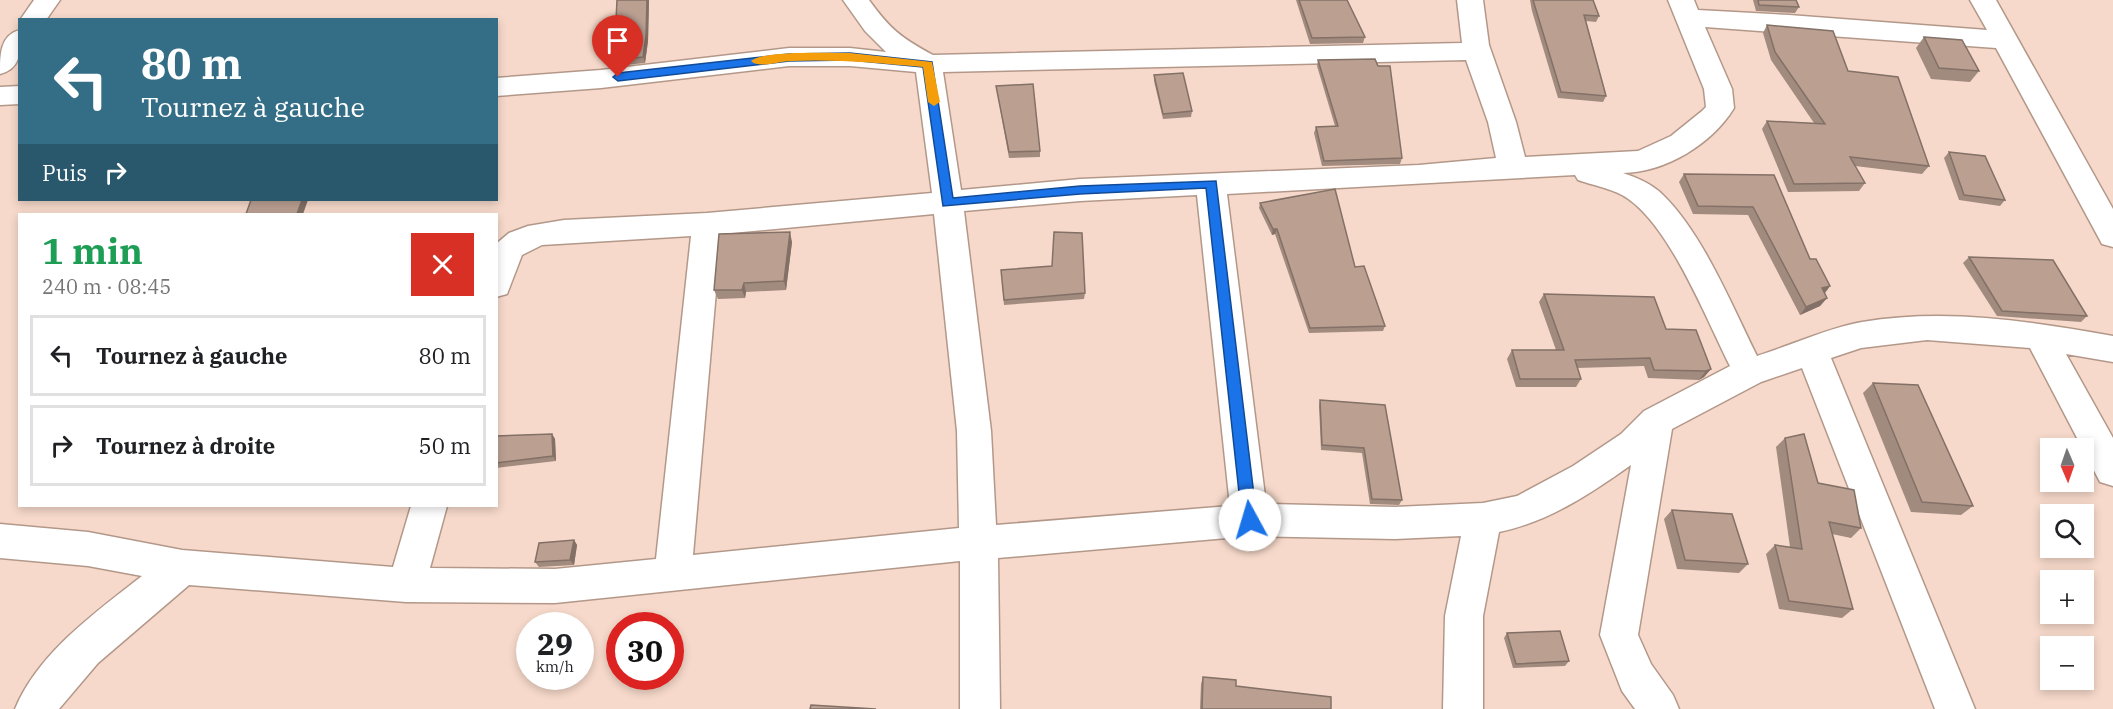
<!DOCTYPE html>
<html lang="fr">
<head>
<meta charset="utf-8">
<style>
  :root { --surface:#fff; --page:#f6f6f6; --text:#202124; --muted:#757577; --line:#e0e0e0 }
  body { margin:0; font-family:"IBM Plex Serif",serif; background:var(--page); color:var(--text); height:100vh; display:flex; flex-direction:column; font-size:22px; white-space:nowrap }
  * { box-sizing:border-box; margin:0 }
  p { font-size:20px; color:var(--muted) }
  .icon { flex:none; width:33px; height:33px; fill:none; stroke:currentColor; stroke-width:2; stroke-linecap:round; stroke-linejoin:round }
  .map { position:relative; flex:1; overflow:hidden }
  .side { position:absolute; left:18px; top:213px; width:480px; height:294px; display:flex; flex-direction:column; background:var(--surface); border-radius:0px; box-shadow:0 3px 9px #0003 }
  .side>* { flex:none }
  .banner { position:absolute; left:18px; top:18px; width:480px; height:183px; border-radius:0px; box-shadow:0 3px 9px #0003; background:#346d86; color:#fff; overflow:hidden }
  .needle { width:39px; rotate:178deg }
  .buttons { position:absolute; left:2040px; top:438px; display:grid; gap:12px }
  .buttons a { display:grid; place-items:center; width:54px; height:54px; border-radius:0px; background:var(--surface); box-shadow:0 3px 9px #0003; font-size:30px }
  .speed { position:absolute; left:516px; top:612px; display:flex; gap:12px; font-size:30px; font-weight:700; text-align:center }
  .speed>* { display:grid; place-content:center; width:78px; height:78px; border-radius:50%; background:var(--surface); box-shadow:0 3px 9px #0003; line-height:1 }
  .speed small { font-size:15px; font-weight:400 }
  .speed .limit { border:9px solid #d22; background:#fff; color:#111 }
  .pin { position:absolute; display:grid; place-items:center; width:51px; height:51px; color:#fff; margin:-62px -26px; border-radius:50% 50% 50% 0; rotate:-45deg; box-shadow:0 0 6px #0007 }
  .pin .icon { rotate:45deg }
  .me { position:absolute; width:66px; margin:-33px; rotate:354deg; stroke-linejoin:round; filter:drop-shadow(0 0 4px #0008) }
  .turn { display:flex; align-items:center; gap:21px; height:126px; padding:0 24px; font-size:27px }
  .turn .icon { width:78px; height:78px; stroke-width:2.5 }
  .turn b { display:block; font-size:42px; line-height:51px }
  .then { display:flex; align-items:center; height:57px; padding:0 24px; background:#0003; gap:12px; font-size:22px }
  .round { display:grid; place-items:center; flex:none; width:63px; height:63px; border-radius:0px; background:var(--page) }
  .head { display:flex; align-items:center; justify-content:space-between; height:102px; padding:0 24px }
  h1 { font-size:36px; font-weight:700; line-height:45px; color:#1e9e55 }
  ul { padding:0; list-style:none }
  li { display:flex; align-items:center; gap:18px; height:81px; margin:0 12px 9px; padding:0 12px; border:3px solid var(--line); border-radius:0px }
  li div { flex:1 }
  li b { display:block; font-size:22px }
  li em { font-style:normal }
  .map>svg:first-child { display:block }
  .lines { fill:none; stroke-linecap:round; stroke-linejoin:round }
  .minor-casing { stroke:#b3988a; stroke-width:3 }
  .minor { fill:#fff; fill-rule:evenodd }
  .wall { fill:#a18a7e }
  .shaded-wall { fill:#837066 }
  .building { fill:#bba092; stroke:#837066; stroke-width:1.5 }
  .route { fill:#1a73e8; stroke:#114b97; stroke-width:1.5 }
  .slow { fill:#f59e0b }
</style>
</head>
<body>
<div class="map">
<svg width="2113" height="709" viewBox="0 0 2113 709">
  <rect width="100%" height="100%" fill="#f6d9ca"/>
  <g class="lines">
    <defs>
      <g id="minor">
        <path d="M34 0H60L46 20H20Z"/>
        <path d="M843 0H869C890 29 901 38 933 55L1462 43 1457 0H1483L1489 45 1516 122 1525 157 1638 151 1671 136 1702 111 1706 107 1704 89 1668 0H1694L1698 10 1789 15 1987 30 1970 0H1996L2113 209V247L2102 244 1996 48 1705 27 1732 89 1734 108C1712 144 1666 172 1623 173 1638 178 1652 184 1663 195 1703 234 1732 306 1757 356 1789 346 1831 327 1862 322 1946 308 2030 321 2113 336V362L2066 354 2113 438V486L2100 482 2030 348 1927 340 1861 348 1831 358 1975 709H1935L1802 368 1761 382 1672 429 1638 635 1651 664 1673 695 1679 709H1635L1622 691 1600 635 1631 465C1590 494 1548 522 1499 532L1483 616V709H1443L1445 616 1461 536 1395 539 1250 536 998 558 1000 709H960V561L555 603 406 602 189 585 98 663 59 709H15C38 653 96 612 142 576L88 566 0 558V524L88 532 182 550 393 567 411 506H447L430 568 555 569 656 559 691 236 542 245 522 255 507 294 496 297V244L509 233 528 226 564 220 707 213 932 193 916 72 850 66H789L601 88 496 96V78L601 70 789 48H850L886 52 865 31ZM1466 60 1488 122 1496 158 1419 165 1080 179 961 190 943 72ZM1575 175 1578 180C1592 185 1609 188 1622 195 1668 220 1706 319 1730 366L1644 411 1621 434 1573 466 1517 496 1483 503 1395 507 1266 504 1227 194ZM1197 195 1230 506 996 525 991 431 964 211 1080 201ZM934 214 957 431 959 528 693 555 721 234Z"/>
        <path d="M20 30C20 49 23 68 0 74 0 55 0 35 20 30Z"/>
        <path d="M20 86V104L0 105V87Z"/>
      </g>
    </defs>
    <use href="#minor" class="minor-casing"/>
    <use href="#minor" class="minor"/>
  </g>
  <g class="wall">
    <path d="M617 0H649L648 41 645 63 616 66 614 60Z"/>
    <path d="M1296 0H1347L1365 37 1363 43 1310 44Z"/>
    <path d="M1530 0H1593L1599 16 1596 22 1586 21 1606 96 1603 102 1558 98 1532 11Z"/>
    <path d="M1753 0H1796L1799 7 1795 13 1756 11Z"/>
    <path d="M1767 25 1848 71 1929 166 1922 174 1855 166 1865 183 1859 191 1788 192 1762 129 1767 121 1814 123 1771 60 1763 33Z"/>
    <path d="M1924 37 1979 71 1970 82 1931 79 1916 48Z"/>
    <path d="M1318 60 1402 158 1400 164 1322 166 1314 133 1316 127 1335 126 1317 66Z"/>
    <path d="M1154 75 1192 111 1191 117 1163 119 1154 81Z"/>
    <path d="M996 86 1040 151V157L1009 158Z"/>
    <path d="M1949 152 2005 200 2000 206 1959 200 1944 158Z"/>
    <path d="M1684 174 1774 175 1810 259 1830 286 1825 293 1827 298 1820 306 1800 315 1748 215 1693 214 1679 182Z"/>
    <path d="M1260 203 1385 326 1383 331 1309 333 1275 234 1272 235 1259 208Z"/>
    <path d="M792 242 786 290 746 292 745 298 718 299 714 290Z"/>
    <path d="M1969 257 2087 316 2081 322 1997 316 1963 263Z"/>
    <path d="M1052 266 1085 293 1084 299 1004 305 1001 270Z"/>
    <path d="M1544 294 1666 329 1711 369 1704 377 1699 380 1648 378 1644 366 1577 368 1581 379 1576 387H1516L1507 359 1512 350H1556L1539 302Z"/>
    <path d="M1873 383 1973 506 1961 515 1911 512 1863 393Z"/>
    <path d="M1320 400 1385 405 1402 500 1399 505 1370 504 1362 453 1321 450 1319 406Z"/>
    <path d="M552 434 555 439 556 461 496 468V436Z"/>
    <path d="M1785 438 1818 483 1861 528 1851 538 1832 534 1853 609 1842 618 1779 609 1766 554 1775 545 1790 547 1776 447Z"/>
    <path d="M1672 510 1748 564 1739 573 1677 569 1664 519Z"/>
    <path d="M574 540 577 545 574 565 539 567 535 562Z"/>
    <path d="M1507 633 1569 661 1565 666 1513 668 1504 638Z"/>
    <path d="M1203 677 1236 686 1331 709H1200L1201 684Z"/>
  </g>
  <g class="shaded-wall">
    <path d="M647 0H649L648 41 645 63 643 57Z"/>
    <path d="M302 200H308L303 214H297Z"/>
    <path d="M1273 229H1277L1275 234 1272 235Z"/>
    <path d="M790 232 792 242 786 290 784 281Z"/>
    <path d="M744 283 746 292 745 298 742 290Z"/>
    <path d="M1830 286 1824 294 1822 288Z"/>
    <path d="M1827 298 1820 306 1800 315 1806 307Z"/>
    <path d="M1711 369 1704 377 1699 380 1706 371Z"/>
    <path d="M552 434 555 439 556 461 553 456Z"/>
    <path d="M574 540 577 545 574 565 570 560Z"/>
  </g>
  <g class="building">
    <path d="M617 0H647L646 36 643 57 614 60Z"/>
    <path d="M1299 0H1347L1365 37 1312 38Z"/>
    <path d="M1533 0H1593L1599 16 1584 15 1606 96 1561 92Z"/>
    <path d="M1758 0H1796L1799 7 1759 5Z"/>
    <path d="M1767 25 1833 31 1848 71 1898 77 1929 166 1850 157 1865 183 1794 184 1767 121 1825 124 1775 52Z"/>
    <path d="M1924 37 1962 40 1979 71 1939 68Z"/>
    <path d="M1375 59 1378 66H1390L1402 158 1324 161 1316 127 1338 126 1318 60Z"/>
    <path d="M1183 73 1192 111 1163 114 1154 75Z"/>
    <path d="M1033 84 1040 151 1009 152 996 86Z"/>
    <path d="M1949 152 1985 156 2005 200 1964 195Z"/>
    <path d="M1684 174 1774 175 1810 259H1816L1830 286 1822 288 1827 298 1806 307 1753 207 1698 206Z"/>
    <path d="M1335 189 1355 267 1364 266 1385 326 1310 328 1277 229H1273L1260 203Z"/>
    <path d="M251 200H302L297 214H246Z"/>
    <path d="M790 232 784 281 744 283 742 290H714L719 234Z"/>
    <path d="M1054 232 1082 233 1085 293 1004 300 1001 270 1052 266Z"/>
    <path d="M1969 257 2053 260 2087 316 2002 311Z"/>
    <path d="M1544 294 1654 297 1666 329 1696 330 1711 369 1706 371 1654 370 1650 358 1575 360 1581 379H1520L1512 350H1564Z"/>
    <path d="M1873 383 1918 385 1973 506 1922 502Z"/>
    <path d="M1320 400 1385 405 1402 500 1372 499 1364 448 1322 445Z"/>
    <path d="M552 434 553 456 496 463V436Z"/>
    <path d="M1804 434 1818 483 1854 490 1861 528 1829 522 1853 609 1789 601 1775 545 1802 549 1785 438Z"/>
    <path d="M1672 510 1732 514 1748 564 1685 560Z"/>
    <path d="M574 540 570 560 535 562 539 543Z"/>
    <path d="M1560 631 1569 661 1516 664 1507 633Z"/>
    <path d="M1203 677 1236 680V686L1331 697V709H1202Z"/>
    <path d="M811 705 876 709H810Z"/>
  </g>
  <path class="route" d="M850 53 932 62 953 198 1080 186 1216 181 1257 520 1255 525 1250 527 1244 525 1242 520 1206 188 1080 194 943 206 923 67 850 60 789 61 618 81 613 77 618 73 789 54Z"/>
  <path class="slow" d="M850 53 932 62 940 102 934 106 928 102 923 67C879 63 835 59 791 61 780 61 759 69 751 61 762 50 831 53 850 53Z"/>
</svg>
<div class="buttons">
<a><svg class="needle" viewBox="-14 -14 28 28"><path d="M0-13l5 13h-10z" fill="#e53935"/><path d="M0 13l5-13h-10z" fill="#757577"/></svg></a>
<a><svg class="icon" aria-label="search" viewBox="0 0 24 24"><circle cx="10" cy="10" r="6"/><path d="M15 15l6 6"/></svg></a>
<a>+</a>
<a>−</a>
</div>
<div class="speed"><div>29<small>km/h</small></div><div class="limit">30</div></div>
<div class="pin" style="left:618px;top:77px;background:#d93025"><svg class="icon" aria-label="arrive" viewBox="0 0 24 24"><path d="M6 21V4h12l-3 4 3 4H6"/></svg></div>
<svg class="me" style="left:1250px;top:520px" viewBox="-20 -20 40 40"><circle r="19" fill="#fff"/><path d="M0-13L10 11 0 6-10 11z" fill="#1a73e8"/></svg>
<div class="banner">
<div class="turn"><svg class="icon" aria-label="left" viewBox="0 0 24 24"><path d="M17 20v-9H6M10 6l-5 5 5 5"/></svg><div><b>80 m</b>Tournez à gauche</div></div>
<div class="then">Puis<svg class="icon" aria-label="right" viewBox="0 0 24 24"><path d="M7 20v-9h11M14 6l5 5-5 5"/></svg></div>
</div>
<section class="side">
<div class="head"><div><h1>1 min</h1><p>240 m · 08:45</p></div><a class="round" style="background:#d93025;color:#fff"><svg class="icon" aria-label="close" viewBox="0 0 24 24"><path d="M6 6l12 12M18 6L6 18"/></svg></a></div>
<ul>
<li><svg class="icon" aria-label="left" viewBox="0 0 24 24"><path d="M17 20v-9H6M10 6l-5 5 5 5"/></svg><div><b>Tournez à gauche</b></div><em>80 m</em></li>
<li><svg class="icon" aria-label="right" viewBox="0 0 24 24"><path d="M7 20v-9h11M14 6l5 5-5 5"/></svg><div><b>Tournez à droite</b></div><em>50 m</em></li>
</ul>
</section>
</div>
</body>
</html>
